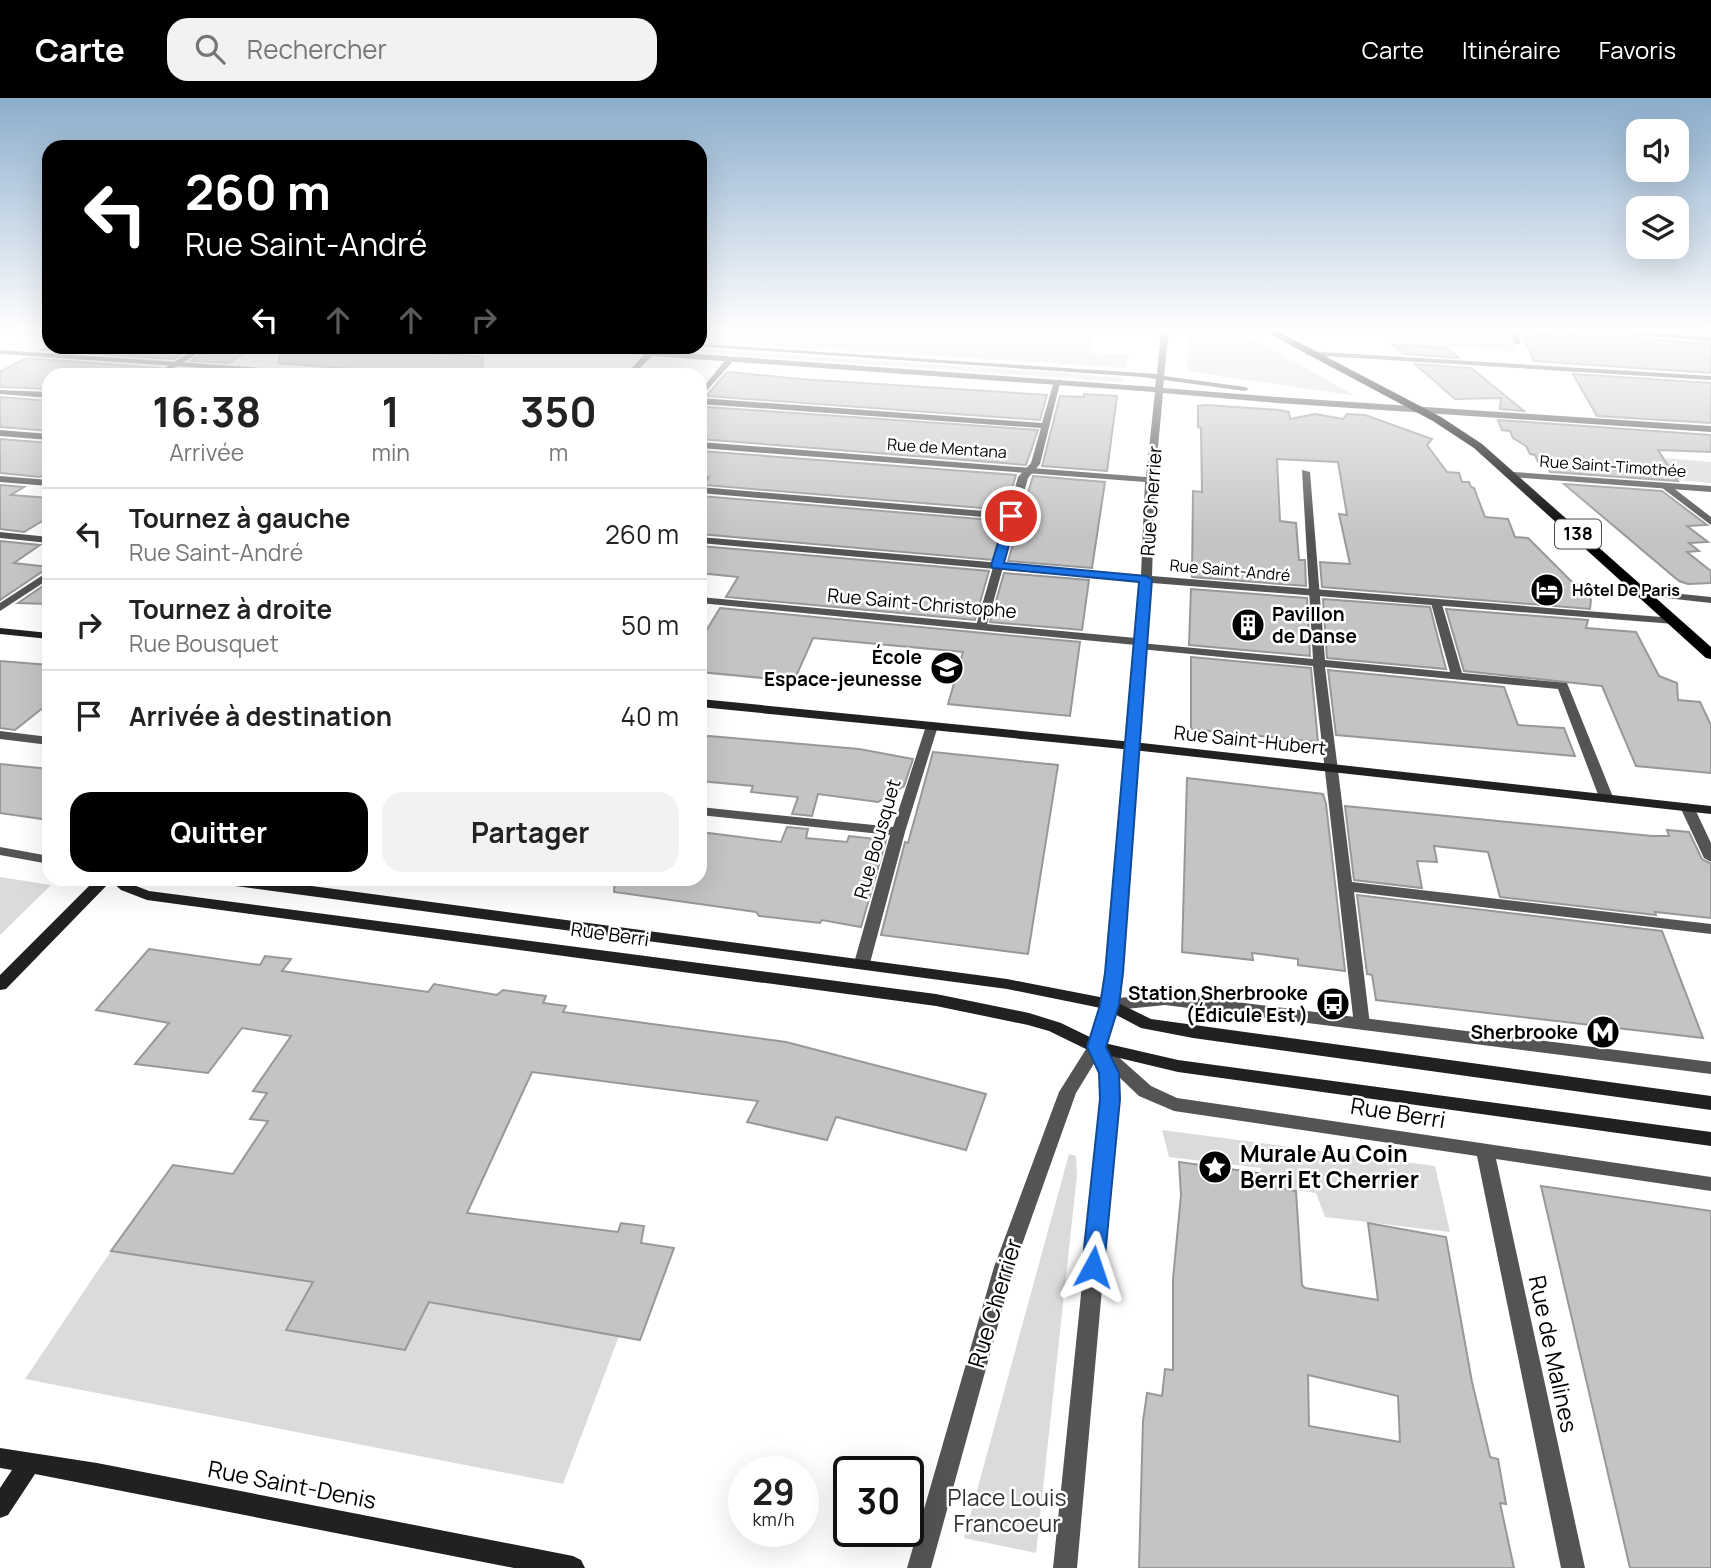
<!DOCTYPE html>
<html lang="fr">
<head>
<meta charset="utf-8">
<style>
  :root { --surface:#fff; --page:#f2f2f2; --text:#222; --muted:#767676; --line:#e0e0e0; --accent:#000 }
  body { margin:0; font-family:Manrope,sans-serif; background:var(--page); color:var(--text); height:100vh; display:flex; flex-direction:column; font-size:26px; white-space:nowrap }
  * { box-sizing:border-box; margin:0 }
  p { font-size:23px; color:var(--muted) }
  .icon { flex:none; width:38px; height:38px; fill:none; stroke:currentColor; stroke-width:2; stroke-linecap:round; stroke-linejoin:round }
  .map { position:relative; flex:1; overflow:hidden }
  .sheet { position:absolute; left:42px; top:270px; width:665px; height:518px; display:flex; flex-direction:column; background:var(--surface); border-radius:21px; box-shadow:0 7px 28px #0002 }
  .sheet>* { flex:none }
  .banner { position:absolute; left:42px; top:42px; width:665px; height:214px; border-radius:21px; box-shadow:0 7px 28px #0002; background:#000; color:#fff; overflow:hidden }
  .controls { position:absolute; left:1626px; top:21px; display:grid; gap:14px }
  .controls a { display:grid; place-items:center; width:63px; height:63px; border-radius:14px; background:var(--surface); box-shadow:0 7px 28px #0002; font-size:35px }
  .speed { position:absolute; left:728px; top:1358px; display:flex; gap:14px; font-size:35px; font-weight:700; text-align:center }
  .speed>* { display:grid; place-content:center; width:91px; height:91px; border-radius:50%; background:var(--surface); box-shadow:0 7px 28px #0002; line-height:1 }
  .speed small { font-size:18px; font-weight:400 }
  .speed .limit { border:4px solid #111; border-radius:10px; background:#fff; color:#111 }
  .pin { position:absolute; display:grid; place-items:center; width:60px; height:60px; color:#fff; margin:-30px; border:4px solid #fff; border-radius:50%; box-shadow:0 2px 7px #0007 }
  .me { position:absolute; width:77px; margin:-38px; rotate:5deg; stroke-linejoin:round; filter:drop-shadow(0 0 5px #0008) }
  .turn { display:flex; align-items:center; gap:24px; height:147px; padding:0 28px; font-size:32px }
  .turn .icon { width:91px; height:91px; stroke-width:2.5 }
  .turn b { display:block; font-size:49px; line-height:60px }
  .lanes { display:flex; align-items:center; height:66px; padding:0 28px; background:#0003; justify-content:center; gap:35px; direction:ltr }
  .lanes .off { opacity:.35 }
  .eta { display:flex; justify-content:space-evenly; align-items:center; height:119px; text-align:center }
  .eta b { font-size:42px; font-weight:700; line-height:49px }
  .primary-button { display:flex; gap:14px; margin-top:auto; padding:14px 28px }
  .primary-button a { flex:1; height:80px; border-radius:21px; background:var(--accent); color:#fff; font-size:28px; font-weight:700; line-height:80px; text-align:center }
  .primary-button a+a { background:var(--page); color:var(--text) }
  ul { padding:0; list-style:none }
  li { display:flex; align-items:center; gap:21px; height:91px; padding:0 28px; border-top:2px solid var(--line) }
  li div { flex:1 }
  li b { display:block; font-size:26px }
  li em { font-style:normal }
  header { display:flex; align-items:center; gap:42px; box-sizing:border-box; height:98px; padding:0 35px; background:var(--accent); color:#fff }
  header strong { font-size:33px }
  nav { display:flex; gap:38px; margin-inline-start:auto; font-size:24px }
  .search { width:490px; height:63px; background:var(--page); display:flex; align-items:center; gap:18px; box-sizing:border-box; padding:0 24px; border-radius:21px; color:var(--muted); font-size:26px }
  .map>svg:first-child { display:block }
  .green { fill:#dbdbdb }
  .building { fill:#c4c4c4; stroke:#989898; stroke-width:2; fill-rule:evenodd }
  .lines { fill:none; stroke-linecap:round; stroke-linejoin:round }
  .primary-casing { stroke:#dbdbdb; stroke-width:1 }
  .lane { fill:#545454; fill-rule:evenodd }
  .street { fill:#545454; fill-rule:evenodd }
  .secondary { fill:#212121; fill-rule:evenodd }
  .primary { fill:#000; fill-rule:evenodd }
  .route { fill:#1a73e8; stroke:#114b97; stroke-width:2 }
  .labels { text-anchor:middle; stroke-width:5; stroke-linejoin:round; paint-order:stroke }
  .far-street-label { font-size:16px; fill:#000; stroke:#fff }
  .far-poi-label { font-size:16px; font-weight:bold; fill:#000; stroke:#fff; text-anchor:start }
  .shield { fill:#fff; stroke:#4c4c4c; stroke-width:2 }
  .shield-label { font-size:18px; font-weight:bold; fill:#000 }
  .street-label { font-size:19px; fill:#000; stroke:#fff }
  .poi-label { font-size:19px; font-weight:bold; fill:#000; stroke:#fff; text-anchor:end }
  .near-street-label { font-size:23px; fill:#000; stroke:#fff }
  .near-poi-label { font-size:23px; font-weight:bold; fill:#000; stroke:#fff; text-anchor:start }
  .near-park-label { font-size:23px; fill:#323232; stroke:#fff }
</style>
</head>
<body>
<header>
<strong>Carte</strong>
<div class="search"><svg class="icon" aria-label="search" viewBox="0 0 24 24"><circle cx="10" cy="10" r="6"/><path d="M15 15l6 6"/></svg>Rechercher</div>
<nav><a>Carte</a><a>Itinéraire</a><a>Favoris</a></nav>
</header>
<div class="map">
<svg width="1711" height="1470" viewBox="0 0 1711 1470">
  <rect width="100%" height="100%" fill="#fff"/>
  <g class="green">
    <path d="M700 232H1095L1090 255 1134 257 1127 260V270L700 243Z"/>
    <path d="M1188 232H1237L1356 298 1187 273Z"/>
    <path d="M1350 232H1507L1515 253 1408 247 1405 239 1369 237Z"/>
    <path d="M680 250 1066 275 1122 280V284L677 253Z"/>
    <path d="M1664 360 1711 364V385L1678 382Z"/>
    <path d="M0 779 51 787 0 837Z"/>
    <path d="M1162 1032 1435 1068 1450 1134 1325 1119 1316 1095 1259 1087 1261 1070 1169 1059Z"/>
    <path d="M1069 1056 1076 1058 1077 1077 1036 1455 964 1440Z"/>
    <path d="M111 1153 313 1184 286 1232 405 1252 429 1204 619 1238 563 1386 25 1281Z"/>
  </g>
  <g class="building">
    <path d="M1520 234 1571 237 1569 235 1711 246V275L1534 263Z"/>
    <path d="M1393 247 1447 250 1459 260 1404 256Z"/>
    <path d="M50 248H194L174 261 42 252Z"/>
    <path d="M213 248H255L229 265 191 263Z"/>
    <path d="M279 248H333L483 259 482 276H416L279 265Z"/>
    <path d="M26 260 160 270 153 276H49V291L0 289V274Z"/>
    <path d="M1415 266 1471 270 1524 313 1500 311 1501 300 1455 301Z"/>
    <path d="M727 274 800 281 1047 297 1040 322 706 298Z"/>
    <path d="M1573 276 1711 285V325L1597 318Z"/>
    <path d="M1084 296 1117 298 1107 373 1042 368 1060 298 1084 299Z"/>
    <path d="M0 299 49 303V333L0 329Z"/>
    <path d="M1206 307 1280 312 1289 314 1290 321 1315 316 1343 321 1347 316 1365 317 1432 341 1427 347 1447 374 1459 375 1462 384H1469L1471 389 1474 390 1485 419 1508 421 1515 439 1528 440 1574 486H1580L1591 502 1590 511 1322 489 1320 464 1350 466 1339 416 1347 417 1338 364 1277 361 1280 423 1296 425 1299 462H1305L1306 488 1192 479 1193 393 1202 394 1201 330 1198 329V308Z"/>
    <path d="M708 309 1038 332 1026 367 700 341V318Z"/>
    <path d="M1498 322 1711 337V354L1658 352 1678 383 1550 374 1545 365 1538 364 1535 357 1530 356 1526 348 1513 340 1510 333 1502 332Z"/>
    <path d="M0 341 49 345V373L40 379 0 375Z"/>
    <path d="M700 353 1016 377 1006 412 704 387 709 379H700Z"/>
    <path d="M1033 378 1105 384 1092 470 1008 463Z"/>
    <path d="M1564 386 1662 393 1707 427 1687 428 1708 444 1689 445 1699 453 1687 454 1711 473V485L1688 486 1679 483Z"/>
    <path d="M0 387 24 389 11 397 49 400V419L24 434 0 431Z"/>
    <path d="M700 398 1004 423 993 462 700 436Z"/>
    <path d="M0 443 40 447 14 465 49 469 0 502Z"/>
    <path d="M700 448 989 473 975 522 726 499 738 479 700 475Z"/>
    <path d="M1004 475 1089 482 1082 532 990 524Z"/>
    <path d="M49 484V506L18 505Z"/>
    <path d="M1191 491 1307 500 1310 558 1189 547Z"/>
    <path d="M1323 501 1430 509 1446 571 1327 560Z"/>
    <path d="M720 510 1080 544 1070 618 948 606 963 554 813 540 794 583 700 574V543Z"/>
    <path d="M1446 511 1588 522 1586 530 1636 534 1659 578 1677 585 1678 602 1700 604 1711 627V675L1636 668 1602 588 1464 573Z"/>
    <path d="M1191 559 1311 570 1318 644 1191 631Z"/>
    <path d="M0 563 49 567V605L15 632 0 630Z"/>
    <path d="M1328 572 1504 589 1518 627 1564 630 1575 658 1336 637Z"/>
    <path d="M709 638 859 651 913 661 904 688 878 704 818 696 812 718 792 716 798 699 751 694 753 688 700 683V639Z"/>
    <path d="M933 654 1058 667 1028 856 881 837 905 744 908 745Z"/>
    <path d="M0 666 49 671V722L0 715Z"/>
    <path d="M1187 680 1323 696 1326 706 1345 873 1298 867V861L1252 855 1253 862 1182 854Z"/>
    <path d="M1345 708 1652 738H1669L1667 732 1689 734 1702 761 1711 766V820L1655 814 1656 817 1500 799 1488 754 1434 748 1437 764 1417 763 1422 790 1354 782Z"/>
    <path d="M787 729 808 731 806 740 847 744 849 738 886 742 861 829 822 822 820 825 759 818 756 814 614 794 615 780H700V734L781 744Z"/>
    <path d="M1357 797 1662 833 1703 940 1376 902 1372 877 1367 876Z"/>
    <path d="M149 851 260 867 265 858 291 861 282 873 428 894 434 886 497 897 503 892 546 898 543 905 566 908 563 914 786 944 986 996 966 1052 836 1019 827 1042 747 1024 758 1003 532 974 467 1115 618 1134 621 1125 644 1128 641 1145 674 1150 640 1242 429 1204 405 1252 286 1232 313 1184 111 1153 173 1067 233 1076 268 1023 250 1021 267 995 253 993 291 938 242 930 208 975 135 966 169 925 96 912Z"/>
    <path d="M1179 1064 1259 1075V1087L1296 1093 1302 1187 1305 1190 1378 1202 1368 1125 1446 1139 1472 1284 1490 1359 1498 1361 1506 1406 1500 1405 1514 1470H1139L1143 1323 1147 1295 1162 1298 1165 1271 1173 1272V1181L1181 1097ZM1308 1277 1398 1298 1400 1344 1309 1328Z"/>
    <path d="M1541 1088 1711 1113V1470H1630Z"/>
  </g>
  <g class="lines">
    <defs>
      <path id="primary" d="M1262 232H1275L1441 319 1482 346 1711 549V561L1706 560 1474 350 1433 323Z"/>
    </defs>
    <use href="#primary" class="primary-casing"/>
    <g class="lane">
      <path d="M1508 232H1516L1521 246H1515Z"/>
      <path d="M0 252 320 274 324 276H292L0 256Z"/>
      <path d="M728 259 735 261 700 300 1042 325 1054 283 1061 281 1040 366 1028 380 986 530 982 531 976 528 1007 421 700 395V389L1008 415 1018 379 1031 365 1041 330 700 306V293Z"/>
      <path d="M0 332 49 336V342L0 338Z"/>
      <path d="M1302 372 1310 374 1325 562 1450 574 1431 505 1437 502 1441 503 1462 575 1567 585 1613 699 1606 703 1599 699 1558 591 1325 569 1352 784 1711 826V836L1354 794 1370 927 1368 931H1356L1354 927 1313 568 1140 551 1134 548 1140 545 1313 561Z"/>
      <path d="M1661 385H1667L1711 419V427L1661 389Z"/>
      <path d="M1687 705 1694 709 1711 745V764L1704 760 1680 709Z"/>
    </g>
    <g class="street">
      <path d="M1161 232H1169L1164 278 1245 289 1249 291 1245 293 1164 282 1163 290 1277 299 1711 328V334L1277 305 1163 295 1155 382 1152 478 1674 520 1680 523 1674 526 1152 485 1119 900 1165 895 1711 964V976L1165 907 1116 912 1105 947 1151 988 1177 1000 1711 1079V1093L1496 1061 1585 1470H1561L1477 1058 1174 1013 1139 998 1118 978 1119 1001 1077 1470H1053L1101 1001 1100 975 1095 964 1076 995 1014 1169 931 1470H907L994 1169 1059 994 1088 948 1102 907 1136 547 700 505V499L1136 540 1141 484 700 445V439L1141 477 1145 384 700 350V344L1146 379 1155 294 652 258 634 276H626L644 257 538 248H584L648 253 653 250 656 253 1155 289 1156 281 1143 279 696 248H700V246L1157 276Z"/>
      <path d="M1569 232H1612L1711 239V243Z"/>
      <path d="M200 248H210L164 276H155Z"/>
      <path d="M1305 253 1711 278V282L1308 257H1305Z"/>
      <path d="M0 292 49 294V300L0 296Z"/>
      <path d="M1514 374 1711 388V394L1511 379V375Z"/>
      <path d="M0 378 49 382V388L0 384Z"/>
      <path d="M0 434 49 439V445L0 440Z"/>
      <path d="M49 473V481L0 513V505Z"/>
      <path d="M1643 492 1711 499V505L1639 497 1638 495Z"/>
      <path d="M932 624 938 628 905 734 870 865 868 869H856L854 865 890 737 700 717V709L893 729 926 628Z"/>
      <path d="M0 633 49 639V647L0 641Z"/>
      <path d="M0 749 49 758V766L0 757Z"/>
    </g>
    <g class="secondary">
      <path d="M0 530 49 535V541L0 536Z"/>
      <path d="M700 601 1133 644 1711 708V716L1133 652 700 609Z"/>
      <path d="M97 780H125L131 786 149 793 936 896 1029 915 1061 925 1100 944 1178 962 1711 1034V1048L1178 974 1090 953 1049 933 1028 927 936 908 147 802 121 792 111 783 6 891 0 892V877Z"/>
      <path d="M206 780H252L1007 881 1110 901 1151 921 1711 998V1012L1193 940 1141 930 1105 911 1091 908 1007 891 213 785Z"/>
      <path d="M0 1350 97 1365 573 1458 581 1462 585 1470H514L35 1376 8 1417 0 1420V1390L12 1372 0 1370Z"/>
    </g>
    <use href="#primary" class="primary"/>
  </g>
  <linearGradient id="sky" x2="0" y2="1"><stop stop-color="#8cadcc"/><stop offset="0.53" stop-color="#fff"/><stop offset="1" stop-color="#fff" stop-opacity="0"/></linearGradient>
  <rect width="1711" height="438" fill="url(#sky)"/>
  <path class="route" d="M1011 414 1017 418 1004 465 1146 478 1152 481 1123 875 1119 907 1106 949 1119 975 1120 1001 1104 1169 1101 1176 1093 1179 1085 1176 1082 1169 1100 1001 1099 975 1087 949 1100 907 1105 875 1139 484 993 470 991 468 1006 418Z"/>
  <defs>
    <symbol id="hotel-disc" viewBox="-11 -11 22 22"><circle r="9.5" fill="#000" stroke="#fff"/><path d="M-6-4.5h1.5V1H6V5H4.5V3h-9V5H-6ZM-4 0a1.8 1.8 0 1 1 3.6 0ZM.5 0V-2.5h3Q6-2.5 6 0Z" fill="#fff"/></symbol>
    <symbol id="building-disc" viewBox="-11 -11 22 22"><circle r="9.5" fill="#000" stroke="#fff"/><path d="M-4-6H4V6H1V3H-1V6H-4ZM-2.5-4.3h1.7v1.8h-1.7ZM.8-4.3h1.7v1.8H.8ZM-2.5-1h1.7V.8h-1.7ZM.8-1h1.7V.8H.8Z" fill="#fff"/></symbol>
    <symbol id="school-disc" viewBox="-11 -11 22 22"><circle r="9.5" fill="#000" stroke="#fff"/><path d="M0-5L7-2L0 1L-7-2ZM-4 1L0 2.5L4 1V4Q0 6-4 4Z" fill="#fff"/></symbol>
    <symbol id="bus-disc" viewBox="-11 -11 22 22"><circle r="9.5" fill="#000" stroke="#fff"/><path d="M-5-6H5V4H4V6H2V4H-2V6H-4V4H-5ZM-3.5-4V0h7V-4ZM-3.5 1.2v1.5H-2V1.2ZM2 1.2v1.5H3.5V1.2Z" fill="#fff"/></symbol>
    <symbol id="metro-disc" viewBox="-11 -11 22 22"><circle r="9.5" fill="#000" stroke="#fff"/><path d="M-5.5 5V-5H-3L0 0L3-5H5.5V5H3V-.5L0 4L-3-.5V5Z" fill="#fff"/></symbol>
    <symbol id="sight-disc" viewBox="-11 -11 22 22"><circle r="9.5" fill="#000" stroke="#fff"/><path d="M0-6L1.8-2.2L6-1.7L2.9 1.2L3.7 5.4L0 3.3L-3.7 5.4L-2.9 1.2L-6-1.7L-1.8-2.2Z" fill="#fff"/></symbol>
  </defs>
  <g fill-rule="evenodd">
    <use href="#hotel-disc" x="1528" y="473" width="38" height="38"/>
    <use href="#building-disc" x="1229" y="508" width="38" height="38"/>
    <use href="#school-disc" x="928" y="551" width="38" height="38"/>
    <use href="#bus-disc" x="1314" y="887" width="38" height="38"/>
    <use href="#metro-disc" x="1584" y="915" width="38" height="38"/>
    <use href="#sight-disc" x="1196" y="1050" width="38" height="38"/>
  </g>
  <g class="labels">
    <g class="far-street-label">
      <text transform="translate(947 350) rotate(4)" y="6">Rue de Mentana</text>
      <text transform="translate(1613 368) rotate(4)" y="6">Rue Saint-Timothée</text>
      <text transform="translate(1230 472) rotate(5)" y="6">Rue Saint-André</text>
    </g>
    <g class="far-poi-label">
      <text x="1572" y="498">Hôtel De Paris</text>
    </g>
    <rect class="shield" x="1555" y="421.5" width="46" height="29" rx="5"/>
    <g class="shield-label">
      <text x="1578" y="442">138</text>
    </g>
    <g class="street-label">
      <text transform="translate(1151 403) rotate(-86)" y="7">Rue Cherrier</text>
      <text transform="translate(922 505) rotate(5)" y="7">Rue Saint-Christophe</text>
      <text transform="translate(1250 642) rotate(6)" y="7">Rue Saint-Hubert</text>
      <text transform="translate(877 741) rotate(-74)" y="7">Rue Bousquet</text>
      <text transform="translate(610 836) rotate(8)" y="7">Rue Berri</text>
    </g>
    <g class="poi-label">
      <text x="1272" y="523" text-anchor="start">Pavillon<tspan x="1272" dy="22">de Danse</tspan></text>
      <text x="922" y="566">École<tspan x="922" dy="22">Espace-jeunesse</tspan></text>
      <text x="1308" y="902">Station Sherbrooke<tspan x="1308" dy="22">(Édicule Est )</tspan></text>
      <text x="1578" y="941">Sherbrooke</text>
    </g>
    <g class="near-street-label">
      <text transform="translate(1398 1015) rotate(9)" y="8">Rue Berri</text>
      <text transform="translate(995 1205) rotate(-73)" y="8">Rue Cherrier</text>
      <text transform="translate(1553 1256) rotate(78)" y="8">Rue de Malines</text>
      <text transform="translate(292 1387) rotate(11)" y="8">Rue Saint-Denis</text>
    </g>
    <g class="near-poi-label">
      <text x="1240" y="1064">Murale Au Coin<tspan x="1240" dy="26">Berri Et Cherrier</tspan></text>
    </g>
    <g class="near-park-label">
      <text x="1007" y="1408">Place Louis<tspan x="1007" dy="26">Francoeur</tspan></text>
    </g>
  </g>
</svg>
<div class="controls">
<a><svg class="icon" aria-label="sound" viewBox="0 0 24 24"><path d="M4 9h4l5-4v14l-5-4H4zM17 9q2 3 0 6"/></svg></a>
<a><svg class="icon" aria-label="layers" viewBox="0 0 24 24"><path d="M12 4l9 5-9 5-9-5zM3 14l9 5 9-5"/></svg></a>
</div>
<div class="speed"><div>29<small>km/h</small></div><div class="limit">30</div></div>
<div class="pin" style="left:1011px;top:418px;background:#d93025"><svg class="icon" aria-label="arrive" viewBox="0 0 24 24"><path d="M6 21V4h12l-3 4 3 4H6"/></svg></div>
<svg class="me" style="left:1093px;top:1169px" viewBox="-20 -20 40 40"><path d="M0-17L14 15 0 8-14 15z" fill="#1a73e8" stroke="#fff" stroke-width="4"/></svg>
<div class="banner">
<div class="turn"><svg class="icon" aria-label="left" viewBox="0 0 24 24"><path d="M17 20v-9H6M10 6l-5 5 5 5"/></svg><div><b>260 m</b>Rue Saint-André</div></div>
<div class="lanes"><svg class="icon" aria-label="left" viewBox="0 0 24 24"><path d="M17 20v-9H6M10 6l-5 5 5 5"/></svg><svg class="icon off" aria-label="ahead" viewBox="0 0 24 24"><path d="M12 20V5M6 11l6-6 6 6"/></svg><svg class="icon off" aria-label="ahead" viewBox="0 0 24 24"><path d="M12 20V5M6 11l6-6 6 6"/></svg><svg class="icon off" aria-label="right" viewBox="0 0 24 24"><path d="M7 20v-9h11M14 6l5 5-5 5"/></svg></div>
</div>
<section class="sheet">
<div class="eta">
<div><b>16:38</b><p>Arrivée</p></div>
<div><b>1</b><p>min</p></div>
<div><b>350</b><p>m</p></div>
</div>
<ul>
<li><svg class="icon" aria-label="left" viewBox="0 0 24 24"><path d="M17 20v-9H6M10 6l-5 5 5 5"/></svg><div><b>Tournez à gauche</b><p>Rue Saint-André</p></div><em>260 m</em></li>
<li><svg class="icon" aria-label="right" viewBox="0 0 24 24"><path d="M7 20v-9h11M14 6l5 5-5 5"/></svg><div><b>Tournez à droite</b><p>Rue Bousquet</p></div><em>50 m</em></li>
<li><svg class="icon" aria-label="arrive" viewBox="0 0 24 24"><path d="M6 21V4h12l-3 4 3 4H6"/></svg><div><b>Arrivée à destination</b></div><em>40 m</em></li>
</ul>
<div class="primary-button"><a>Quitter</a><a>Partager</a></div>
</section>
</div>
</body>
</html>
